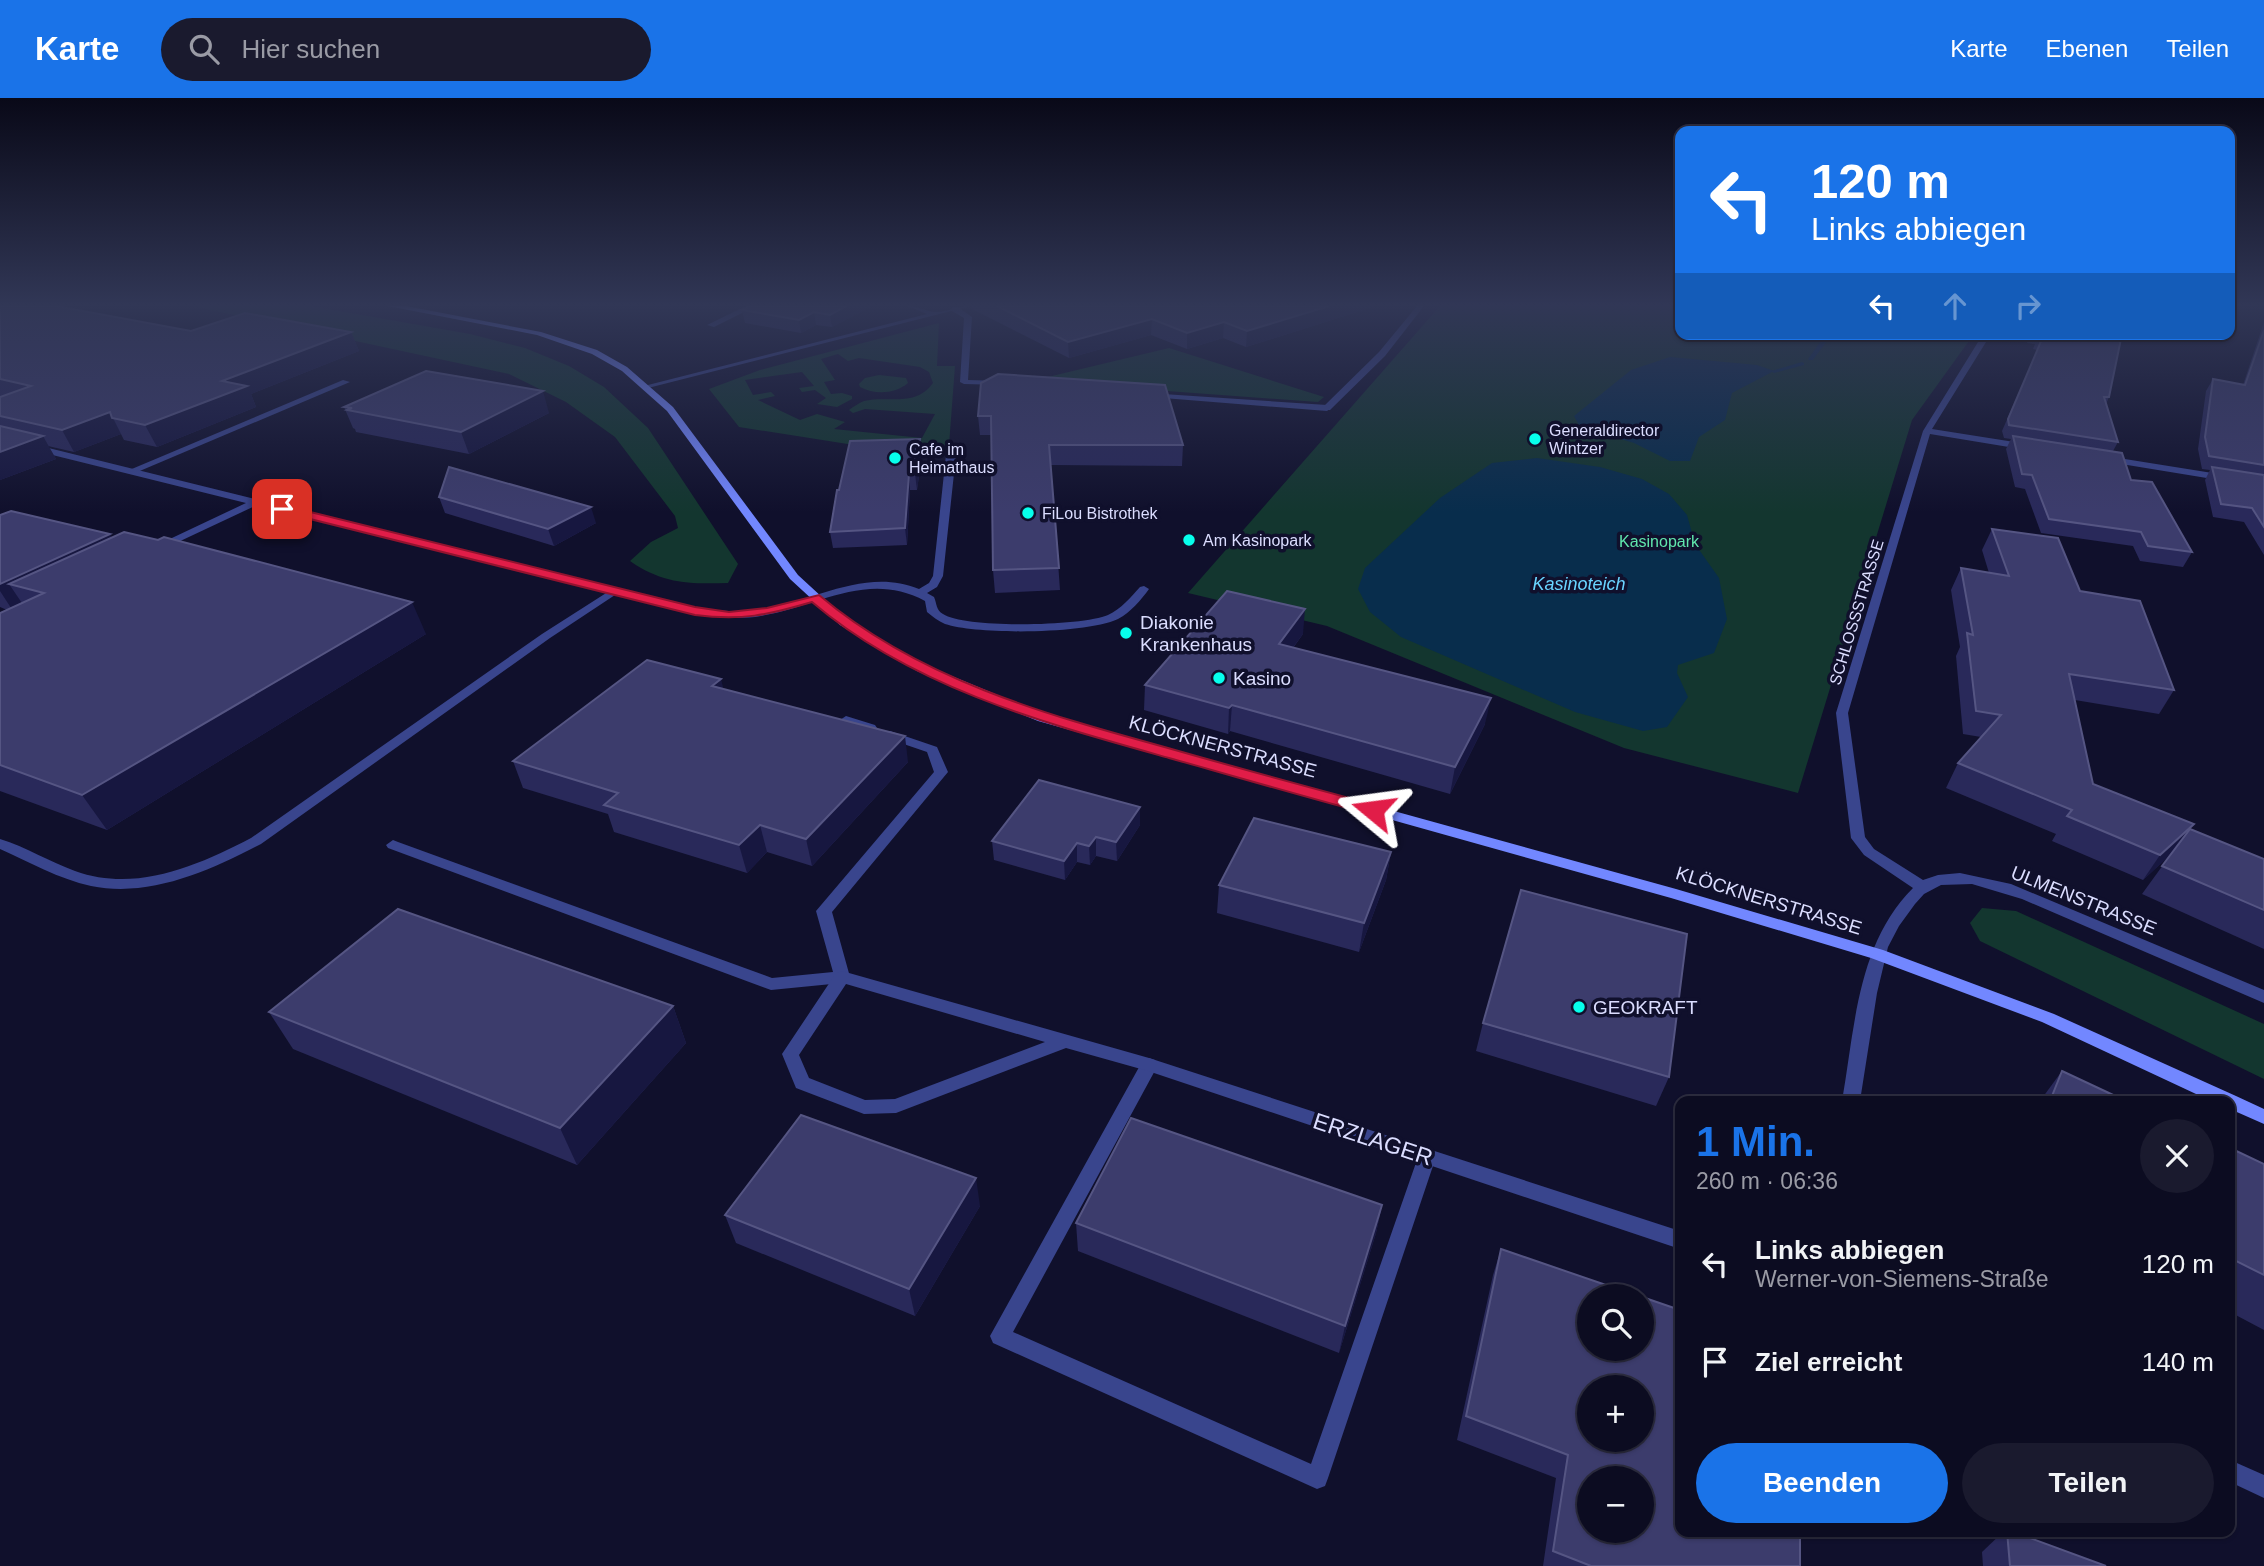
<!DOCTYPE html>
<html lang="de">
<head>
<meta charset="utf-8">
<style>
  :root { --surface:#0c0c21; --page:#1a1a2e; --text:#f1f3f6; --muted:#9a9ba5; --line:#2c2c3f; --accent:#1a73e8 }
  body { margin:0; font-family:Helvetica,sans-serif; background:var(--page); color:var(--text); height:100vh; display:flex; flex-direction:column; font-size:26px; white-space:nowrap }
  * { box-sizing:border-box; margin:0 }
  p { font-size:23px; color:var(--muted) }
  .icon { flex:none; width:38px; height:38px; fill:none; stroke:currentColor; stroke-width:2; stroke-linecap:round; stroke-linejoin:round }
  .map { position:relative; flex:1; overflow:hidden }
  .side { position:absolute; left:1675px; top:998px; width:560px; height:441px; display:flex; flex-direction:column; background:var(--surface); border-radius:14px; box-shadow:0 2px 5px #0004,0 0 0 2px var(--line) }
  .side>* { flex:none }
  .top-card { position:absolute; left:1675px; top:28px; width:560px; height:214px; border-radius:14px; box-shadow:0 2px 5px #0004,0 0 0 2px var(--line); background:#1a73e8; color:#fff; overflow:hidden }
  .controls { position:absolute; left:1577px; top:1186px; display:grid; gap:14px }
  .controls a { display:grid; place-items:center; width:77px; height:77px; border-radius:50%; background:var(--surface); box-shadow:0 2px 5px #0004,0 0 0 2px var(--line); font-size:35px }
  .pin { position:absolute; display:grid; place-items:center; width:60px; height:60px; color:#fff; margin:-30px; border-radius:14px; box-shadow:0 4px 10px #0006 }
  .me { position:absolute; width:77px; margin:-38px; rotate:286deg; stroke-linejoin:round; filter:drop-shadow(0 0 5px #0008) }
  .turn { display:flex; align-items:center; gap:24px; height:147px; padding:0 21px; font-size:32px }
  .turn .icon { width:91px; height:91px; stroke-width:2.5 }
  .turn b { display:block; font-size:49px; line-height:60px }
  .lanes { display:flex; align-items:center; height:66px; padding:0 21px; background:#0003; justify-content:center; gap:35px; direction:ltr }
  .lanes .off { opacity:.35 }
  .round { display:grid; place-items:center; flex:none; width:74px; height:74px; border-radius:37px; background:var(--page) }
  .summary { display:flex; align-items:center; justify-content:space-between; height:119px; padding:0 21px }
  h1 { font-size:42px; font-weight:700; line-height:52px; color:var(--accent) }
  .cta { display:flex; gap:14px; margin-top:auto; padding:14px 21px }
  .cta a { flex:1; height:80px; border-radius:42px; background:var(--accent); color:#fff; font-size:28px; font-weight:700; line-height:80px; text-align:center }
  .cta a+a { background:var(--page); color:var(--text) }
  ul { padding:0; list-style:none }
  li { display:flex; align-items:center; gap:21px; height:98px; padding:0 21px }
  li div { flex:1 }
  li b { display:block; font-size:26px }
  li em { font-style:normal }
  header { display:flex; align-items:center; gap:42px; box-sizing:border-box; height:98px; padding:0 35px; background:var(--accent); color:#fff }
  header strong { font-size:33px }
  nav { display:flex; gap:38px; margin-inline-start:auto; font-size:24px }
  .search { width:490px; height:63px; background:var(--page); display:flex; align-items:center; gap:18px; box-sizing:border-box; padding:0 24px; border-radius:38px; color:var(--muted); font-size:26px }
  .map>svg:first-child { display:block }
  .green { fill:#13362f; fill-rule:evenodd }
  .water { fill:#082d4c }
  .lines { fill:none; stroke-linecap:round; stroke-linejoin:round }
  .stream { fill:#082d4c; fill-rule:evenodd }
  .service { fill:#39458d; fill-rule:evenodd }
  .minor { fill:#39458d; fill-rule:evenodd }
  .secondary { fill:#7287ff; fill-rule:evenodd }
  .wall { fill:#29295a }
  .shaded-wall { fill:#171740 }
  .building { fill:#3c3c6c; stroke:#555583; stroke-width:2; fill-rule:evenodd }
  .route { fill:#e11d48; stroke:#92132f; stroke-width:2 }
  .poi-dot { fill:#07ffec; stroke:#10102c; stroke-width:2.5 }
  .labels { text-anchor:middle; stroke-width:7; stroke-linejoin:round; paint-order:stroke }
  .far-poi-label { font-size:16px; fill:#dbddff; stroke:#10102c; text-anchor:start }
  .far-park-label { font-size:16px; fill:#60e6ad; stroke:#10102c }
  .far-street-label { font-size:16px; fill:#dbddff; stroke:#10102c }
  .far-water-label { font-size:18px; font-style:italic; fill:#69d4ff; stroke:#10102c }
  .poi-label { font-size:19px; fill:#dbddff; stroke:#10102c; text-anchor:start }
  .street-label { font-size:19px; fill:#dbddff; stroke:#10102c }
  .near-street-label { font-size:23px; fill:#dbddff; stroke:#10102c }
</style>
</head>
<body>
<header>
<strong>Karte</strong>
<div class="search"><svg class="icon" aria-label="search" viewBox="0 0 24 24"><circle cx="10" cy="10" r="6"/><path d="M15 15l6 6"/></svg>Hier suchen</div>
<nav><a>Karte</a><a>Ebenen</a><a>Teilen</a></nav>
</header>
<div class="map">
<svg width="2264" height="1468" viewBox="0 0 2264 1468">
  <rect width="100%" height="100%" fill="#10102c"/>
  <g class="green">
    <path d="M192 208H311L470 236 525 250 569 268 604 289 648 330 738 466 728 485C689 486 663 486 630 463L651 444 678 430 675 418 615 339 566 304 509 276Z"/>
    <path d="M1440 208H1680V236H1974L1912 322 1798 695 1624 650 1327 528 1188 495Z"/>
    <path d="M939 225 937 268H955L949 347 873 350 739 329 709 291 760 272ZM838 256 848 263 859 260 920 269 929 274 933 285C915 310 887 297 864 303 859 305 853 309 849 312L853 315 865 311 935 316 922 340 834 331 845 324 817 316 800 322 758 302 775 298 771 294 753 297 745 282 802 274 814 288 799 290 802 294 815 292 826 300 817 306 837 309 852 301V298L842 295 831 296 824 284 835 282 821 261Z"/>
    <path d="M1169 250 1324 299 1318 304 1031 283Z"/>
    <path d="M879 277 906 280 908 285C895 296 875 297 860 289L859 286 865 280Z"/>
    <path d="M1982 810 2016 813 2264 926V981L1980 843 1970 825Z"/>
  </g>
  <g class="water">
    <path d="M1670 259 1757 267 1774 273 1732 295 1725 322 1699 339 1690 363H1670L1634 345 1580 329 1574 318 1631 272Z"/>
    <path d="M1537 360 1600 369 1642 381 1669 396 1687 417 1695 446 1719 480 1727 521 1714 555 1678 567 1677 575 1688 599 1667 629 1643 633 1575 614 1401 539 1370 514 1358 491 1365 470 1440 400 1492 365Z"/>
  </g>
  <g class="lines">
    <g class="stream">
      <path d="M1826 236H1832L1813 262H1809L1808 261Z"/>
      <path d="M1802 264 1804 265V267L1774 275 1771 273Z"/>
    </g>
    <g class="service">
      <path d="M952 209H958L972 219 968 282 1001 283 1005 285 1004 287 964 286 960 284 964 220 952 213Z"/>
      <path d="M343 282 350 284 135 375 127 373Z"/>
      <path d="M1148 295 1327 307 1331 310 1327 313 1151 299 1147 297Z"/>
      <path d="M614 490 619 493 618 495 550 540 261 746C209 773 150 800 91 788 59 781 29 764 0 751V741C26 749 50 764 75 773 136 795 197 768 251 740L542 536Z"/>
      <path d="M846 618 875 627 877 630 871 634 842 625 840 622Z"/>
      <path d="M890 633 937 649 948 674 832 814 850 879 848 883 842 885 771 892 388 750 386 747 393 742 398 744 772 880 833 874 816 813 934 674 927 654 886 640 884 637Z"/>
      <path d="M1149 960 1155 962 1158 967 1013 1234 1311 1366 1418 1059 1421 1054 1427 1051 1433 1054 1436 1059 1328 1380 1325 1388 1317 1391 993 1245 990 1238 1143 962Z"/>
    </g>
    <g class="minor">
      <path d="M746 208H756L714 229 707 227Z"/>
      <path d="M908 208C918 208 927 214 936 214 948 214 959 208 971 208L648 290 644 288 927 216Z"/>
      <path d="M1417 208H1424L1385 258 1330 312H1324V308L1379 254Z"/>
      <path d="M1983 236H1991L1932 331 2027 346 2031 349 2027 352 1930 336 1848 615 1865 739 1874 751 1923 782 1938 777 1960 775 2011 786 2264 892V905L2022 801 1972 786 1941 787 1924 796 1915 806 1899 828 1888 849 1877 895 1860 1003H1842C1855 929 1857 846 1913 790L1864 757 1851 740 1836 615 1923 333Z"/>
      <path d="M0 338 695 510C717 512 738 515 760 512 813 504 865 469 919 491L929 485 933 478 946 357 951 354 956 357 943 478 937 489 927 495 934 499C937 506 936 512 943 516 966 531 1083 528 1108 517 1121 511 1131 499 1140 489L1144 488 1149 491C1141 502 1131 514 1118 521 1086 536 979 537 945 526 938 523 933 519 927 514L925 503C867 472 818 509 761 518 739 522 717 519 695 516L257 407 159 453 154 450 155 448 246 405 0 344Z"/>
      <path d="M2106 358 2225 377 2230 380 2225 383 2103 363 2101 361Z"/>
      <path d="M842 873 1149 960 1680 1133V1151L1148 973 1066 950 896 1015 864 1016 796 990 782 956 836 875ZM846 886 1045 944 895 1001 865 1002 809 980 799 957Z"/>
      <path d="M2230 1362 2264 1377V1400L2230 1384Z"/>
    </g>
    <path class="secondary" d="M388 208H406L541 234 597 252 627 269 673 309 798 477 848 523 925 567 1046 617 1676 791 1883 852 2054 916 2236 998 2264 1011V1026L2230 1011V1003H2211L2042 924 1871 860 1671 800 1038 623 917 573 840 527 790 481 667 313 622 273 592 256 537 237Z"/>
  </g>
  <g class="wall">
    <path d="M0 208 191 233 351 234 359 253 251 296 256 309 157 349 124 342 121 336 74 354 48 348 56 361 0 382Z"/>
    <path d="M751 208H872L832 229 816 227 801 235 745 225 742 212Z"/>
    <path d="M971 208H1376L1246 249 1223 240 1187 251 1151 237 1069 260 972 211Z"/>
    <path d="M2264 224V457L2244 424 2213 419 2205 382 2210 372 2202 371 2198 351 2206 293 2213 281 2243 287Z"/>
    <path d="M2031 236H2122L2109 299 2106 306 2118 344 2113 353 2131 382 2192 454 2183 469 2140 463 2133 448 2041 435 2025 391 2015 389 2006 351 2011 341 2004 340 2002 333 2037 252 2033 251 2035 246 2027 245Z"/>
    <path d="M981 285 1183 347 1182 368 1051 367 1060 492 995 495 993 472 991 337H980L978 318Z"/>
    <path d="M344 309 549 315 469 356 356 334 355 331 353 330Z"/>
    <path d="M922 356 917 392H910L907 447 833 450 830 434 839 392Z"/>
    <path d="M439 399 596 425 554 448 445 415Z"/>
    <path d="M0 417 110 436 111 439 426 536 107 732 0 693V515L7 512 0 509Z"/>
    <path d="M1992 431 2080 493 2174 592 2159 616 2075 602 2093 686 2194 726 2190 731 2264 761V851L2142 796 2171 756 2143 782 2052 743 2056 736 1946 690 1958 665 1981 639 1963 636 1956 558 1960 549 1951 492 1961 470 1989 475 1982 452Z"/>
    <path d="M1303 536 1293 550 1485 626 1450 696 1230 633 1228 636 1144 612 1145 587Z"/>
    <path d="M723 591 908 664 812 768 767 754 747 775 614 734 608 716 523 690 513 663Z"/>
    <path d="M1140 709V727L1117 763 1096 758 1090 767 1077 764 1065 782 994 762 992 743Z"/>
    <path d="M1391 754 1386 782 1359 854 1217 815 1219 787Z"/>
    <path d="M673 908 686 945 577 1067 293 951 269 914Z"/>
    <path d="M1483 925 1669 979 1656 1008 1476 953Z"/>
    <path d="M2062 973 2126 1003H2040Z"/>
    <path d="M2230 1050 2264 1066V1232L2230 1214Z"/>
    <path d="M1382 1107 1376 1135 1339 1255 1078 1153 1076 1125Z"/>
    <path d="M980 1108 915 1218 736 1145 725 1117Z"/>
    <path d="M1501 1151 1800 1468H1543L1556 1380 1457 1342 1493 1177Z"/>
    <path d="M2004 1433H2011L2106 1468H1983L1982 1454Z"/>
  </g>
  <g class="shaded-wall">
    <path d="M846 208H872L832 229 830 217Z"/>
    <path d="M1329 208H1376L1246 249 1247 233Z"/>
    <path d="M814 214 816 227 801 235 799 222Z"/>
    <path d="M1152 221 1151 237 1069 260 1068 244Z"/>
    <path d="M1224 224 1223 240 1187 251V235Z"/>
    <path d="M351 234 359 253 251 296 256 309 157 349 145 327 222 283Z"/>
    <path d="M543 293 549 315 469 356 461 334Z"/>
    <path d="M110 314 121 336 74 354 62 332Z"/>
    <path d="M43 338 56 361 0 382V354Z"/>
    <path d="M920 341 922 356 917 392 915 376Z"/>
    <path d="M909 376 910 392 907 447 905 430Z"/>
    <path d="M591 409 596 425 554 448 548 431Z"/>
    <path d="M110 436 123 460 44 495 9 486 24 508 13 513 0 493V486Z"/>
    <path d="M412 504 426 536 107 732 82 697Z"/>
    <path d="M1305 511 1303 536 1277 571 1279 546Z"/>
    <path d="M721 581 727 606 712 588Z"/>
    <path d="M1491 600 1485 626 1450 696 1455 669Z"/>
    <path d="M1232 607 1230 633 1228 636 1229 610Z"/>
    <path d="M905 638 908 664 812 768 806 741Z"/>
    <path d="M1140 709V727L1117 763 1116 744Z"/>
    <path d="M2194 726 2177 751 2143 782 2160 757Z"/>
    <path d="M760 727 767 754 747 775 739 747Z"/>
    <path d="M1096 739V758L1090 767 1089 748Z"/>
    <path d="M1077 745V764L1065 782 1064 763Z"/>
    <path d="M1391 754 1386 782 1359 854 1364 825Z"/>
    <path d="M673 908 686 945 577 1067 560 1030Z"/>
    <path d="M976 1080 980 1108 915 1218 909 1191Z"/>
    <path d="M1382 1107 1376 1135 1339 1255 1345 1228Z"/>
  </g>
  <g class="building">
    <path d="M0 208H56L191 233 245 215 351 234 222 283 247 288 145 327 112 320 110 314 62 332 0 318V299L31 288 0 281Z"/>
    <path d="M751 208H846L830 217 814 214 799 222 742 212Z"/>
    <path d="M997 208H1329L1247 233 1224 224 1187 235 1152 221 1068 244Z"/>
    <path d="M2264 232V367L2209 358 2205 339 2213 281 2245 287Z"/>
    <path d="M2040 236H2122L2109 299H2104L2118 344 2009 327 2008 321 2042 241 2038 240Z"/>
    <path d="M426 273 543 293 461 334 347 312 352 310 344 309Z"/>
    <path d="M998 276 1165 287 1183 347H1049L1059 470 993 472 991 318H978L981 285Z"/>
    <path d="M0 328 43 338 0 354Z"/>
    <path d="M2013 338 2122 355 2131 382 2152 384 2192 454 2148 448 2141 434 2049 421 2032 377 2022 376Z"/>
    <path d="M920 341 915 376H909L905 430 830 434 837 392H839L850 343Z"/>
    <path d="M449 369 591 409 548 431 439 399Z"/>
    <path d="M2212 369 2264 377V429L2252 410 2221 406Z"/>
    <path d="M11 413 110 436 0 486V417Z"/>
    <path d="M1992 431 2058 440 2080 493 2140 503 2174 592 2069 576 2093 686 2194 726 2160 757 2067 718 2072 712 1958 665 2001 617 1976 613 1967 535 1973 537 1961 470 2009 478Z"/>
    <path d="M124 434 158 442 164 439 412 504 82 697 0 667V515L44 495 9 486Z"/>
    <path d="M1227 493 1305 511 1279 546 1491 600 1455 669 1232 607 1229 610 1145 587Z"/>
    <path d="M647 562 721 581 712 588 905 638 806 741 760 727 739 747 604 707 618 695 513 663Z"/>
    <path d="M1039 682 1140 709 1116 744 1096 739 1089 748 1077 745 1064 763 992 743Z"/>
    <path d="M1254 720 1391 754 1364 825 1219 787Z"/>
    <path d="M2190 731 2264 761V812L2162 768Z"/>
    <path d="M1521 792 1687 836 1669 979 1483 925Z"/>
    <path d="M398 811 673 908 560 1030 269 914Z"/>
    <path d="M2062 973 2126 1003H2050Z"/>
    <path d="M801 1017 976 1080 909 1191 725 1117Z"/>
    <path d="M1131 1020 1382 1107 1345 1228 1076 1125Z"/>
    <path d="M2230 1050 2264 1066V1177L2230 1160Z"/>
    <path d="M1501 1151 1641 1199H1589V1251H1642V1199L1680 1212V1433H1800V1468H1591L1553 1453 1568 1357 1466 1318ZM1589 1290H1642V1342H1589ZM1589 1381H1642V1433H1589Z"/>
    <path d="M2007 1433H2011L2106 1468H2010Z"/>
  </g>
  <linearGradient id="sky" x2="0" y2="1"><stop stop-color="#090918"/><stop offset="0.5" stop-color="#313756"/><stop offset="1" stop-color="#313756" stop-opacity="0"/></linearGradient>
  <rect width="2264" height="414" fill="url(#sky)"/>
  <path class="route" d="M282 407 695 509 729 514 767 510 819 497C918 581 1044 616 1168 650 1238 670 1308 689 1379 708L1381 712 1373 717C1305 699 1237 679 1169 660 1044 625 913 590 812 504 768 517 742 523 695 517L278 413 276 411Z"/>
  <g class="poi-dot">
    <circle cx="1535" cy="341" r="7"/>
    <circle cx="895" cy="360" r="7"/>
    <circle cx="1028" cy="415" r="7"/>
    <circle cx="1189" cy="442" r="7"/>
    <circle cx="1126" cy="535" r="7"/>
    <circle cx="1219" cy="580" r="7"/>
    <circle cx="1579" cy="909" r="7"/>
  </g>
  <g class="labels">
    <g class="far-poi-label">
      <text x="1549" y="338">Generaldirector<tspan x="1549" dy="18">Wintzer</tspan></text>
      <text x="909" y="357">Cafe im<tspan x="909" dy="18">Heimathaus</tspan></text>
      <text x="1042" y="421">FiLou Bistrothek</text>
      <text x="1203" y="448">Am Kasinopark</text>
    </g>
    <g class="far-park-label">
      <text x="1659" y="449">Kasinopark</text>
    </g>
    <g class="far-street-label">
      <text transform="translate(1856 514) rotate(-73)" y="6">SCHLOSSSTRASSE</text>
    </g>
    <g class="far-water-label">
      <text x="1579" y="492">Kasinoteich</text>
    </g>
    <g class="poi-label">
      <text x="1140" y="531">Diakonie<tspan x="1140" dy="22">Krankenhaus</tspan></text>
      <text x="1233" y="587">Kasino</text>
      <text x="1593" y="916">GEOKRAFT</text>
    </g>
    <g class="street-label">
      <text transform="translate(1223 648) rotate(15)" y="7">KLÖCKNERSTRASSE</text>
      <text transform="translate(1769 802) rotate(17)" y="7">KLÖCKNERSTRASSE</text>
      <text transform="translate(2084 802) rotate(22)" y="7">ULMENSTRASSE</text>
    </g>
    <g class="near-street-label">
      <text transform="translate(1373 1041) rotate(18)" y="8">ERZLAGER</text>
    </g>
  </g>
</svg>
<div class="controls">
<a><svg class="icon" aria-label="search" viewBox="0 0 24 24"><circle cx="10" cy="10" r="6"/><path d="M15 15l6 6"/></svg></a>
<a>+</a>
<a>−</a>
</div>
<div class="pin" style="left:282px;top:411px;background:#d93025"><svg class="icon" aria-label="arrive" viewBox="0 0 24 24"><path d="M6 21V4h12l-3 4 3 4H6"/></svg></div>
<svg class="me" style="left:1373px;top:712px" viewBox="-20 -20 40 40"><path d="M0-17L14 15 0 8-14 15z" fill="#e11d48" stroke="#fff" stroke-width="4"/></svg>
<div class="top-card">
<div class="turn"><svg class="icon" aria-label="left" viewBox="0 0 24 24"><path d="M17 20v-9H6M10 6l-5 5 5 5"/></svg><div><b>120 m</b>Links abbiegen</div></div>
<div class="lanes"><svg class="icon" aria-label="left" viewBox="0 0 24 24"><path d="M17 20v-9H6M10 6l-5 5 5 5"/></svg><svg class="icon off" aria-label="ahead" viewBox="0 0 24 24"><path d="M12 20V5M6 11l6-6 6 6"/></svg><svg class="icon off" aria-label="right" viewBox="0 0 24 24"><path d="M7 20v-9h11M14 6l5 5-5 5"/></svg></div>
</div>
<section class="side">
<div class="summary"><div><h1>1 Min.</h1><p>260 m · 06:36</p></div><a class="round"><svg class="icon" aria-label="close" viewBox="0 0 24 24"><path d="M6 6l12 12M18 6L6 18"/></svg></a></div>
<ul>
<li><svg class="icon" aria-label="left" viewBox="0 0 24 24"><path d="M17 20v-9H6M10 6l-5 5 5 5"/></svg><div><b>Links abbiegen</b><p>Werner-von-Siemens-Straße</p></div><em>120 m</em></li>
<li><svg class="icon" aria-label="arrive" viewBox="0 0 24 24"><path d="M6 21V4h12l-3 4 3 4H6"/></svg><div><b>Ziel erreicht</b></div><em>140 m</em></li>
</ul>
<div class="cta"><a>Beenden</a><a>Teilen</a></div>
</section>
</div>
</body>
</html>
